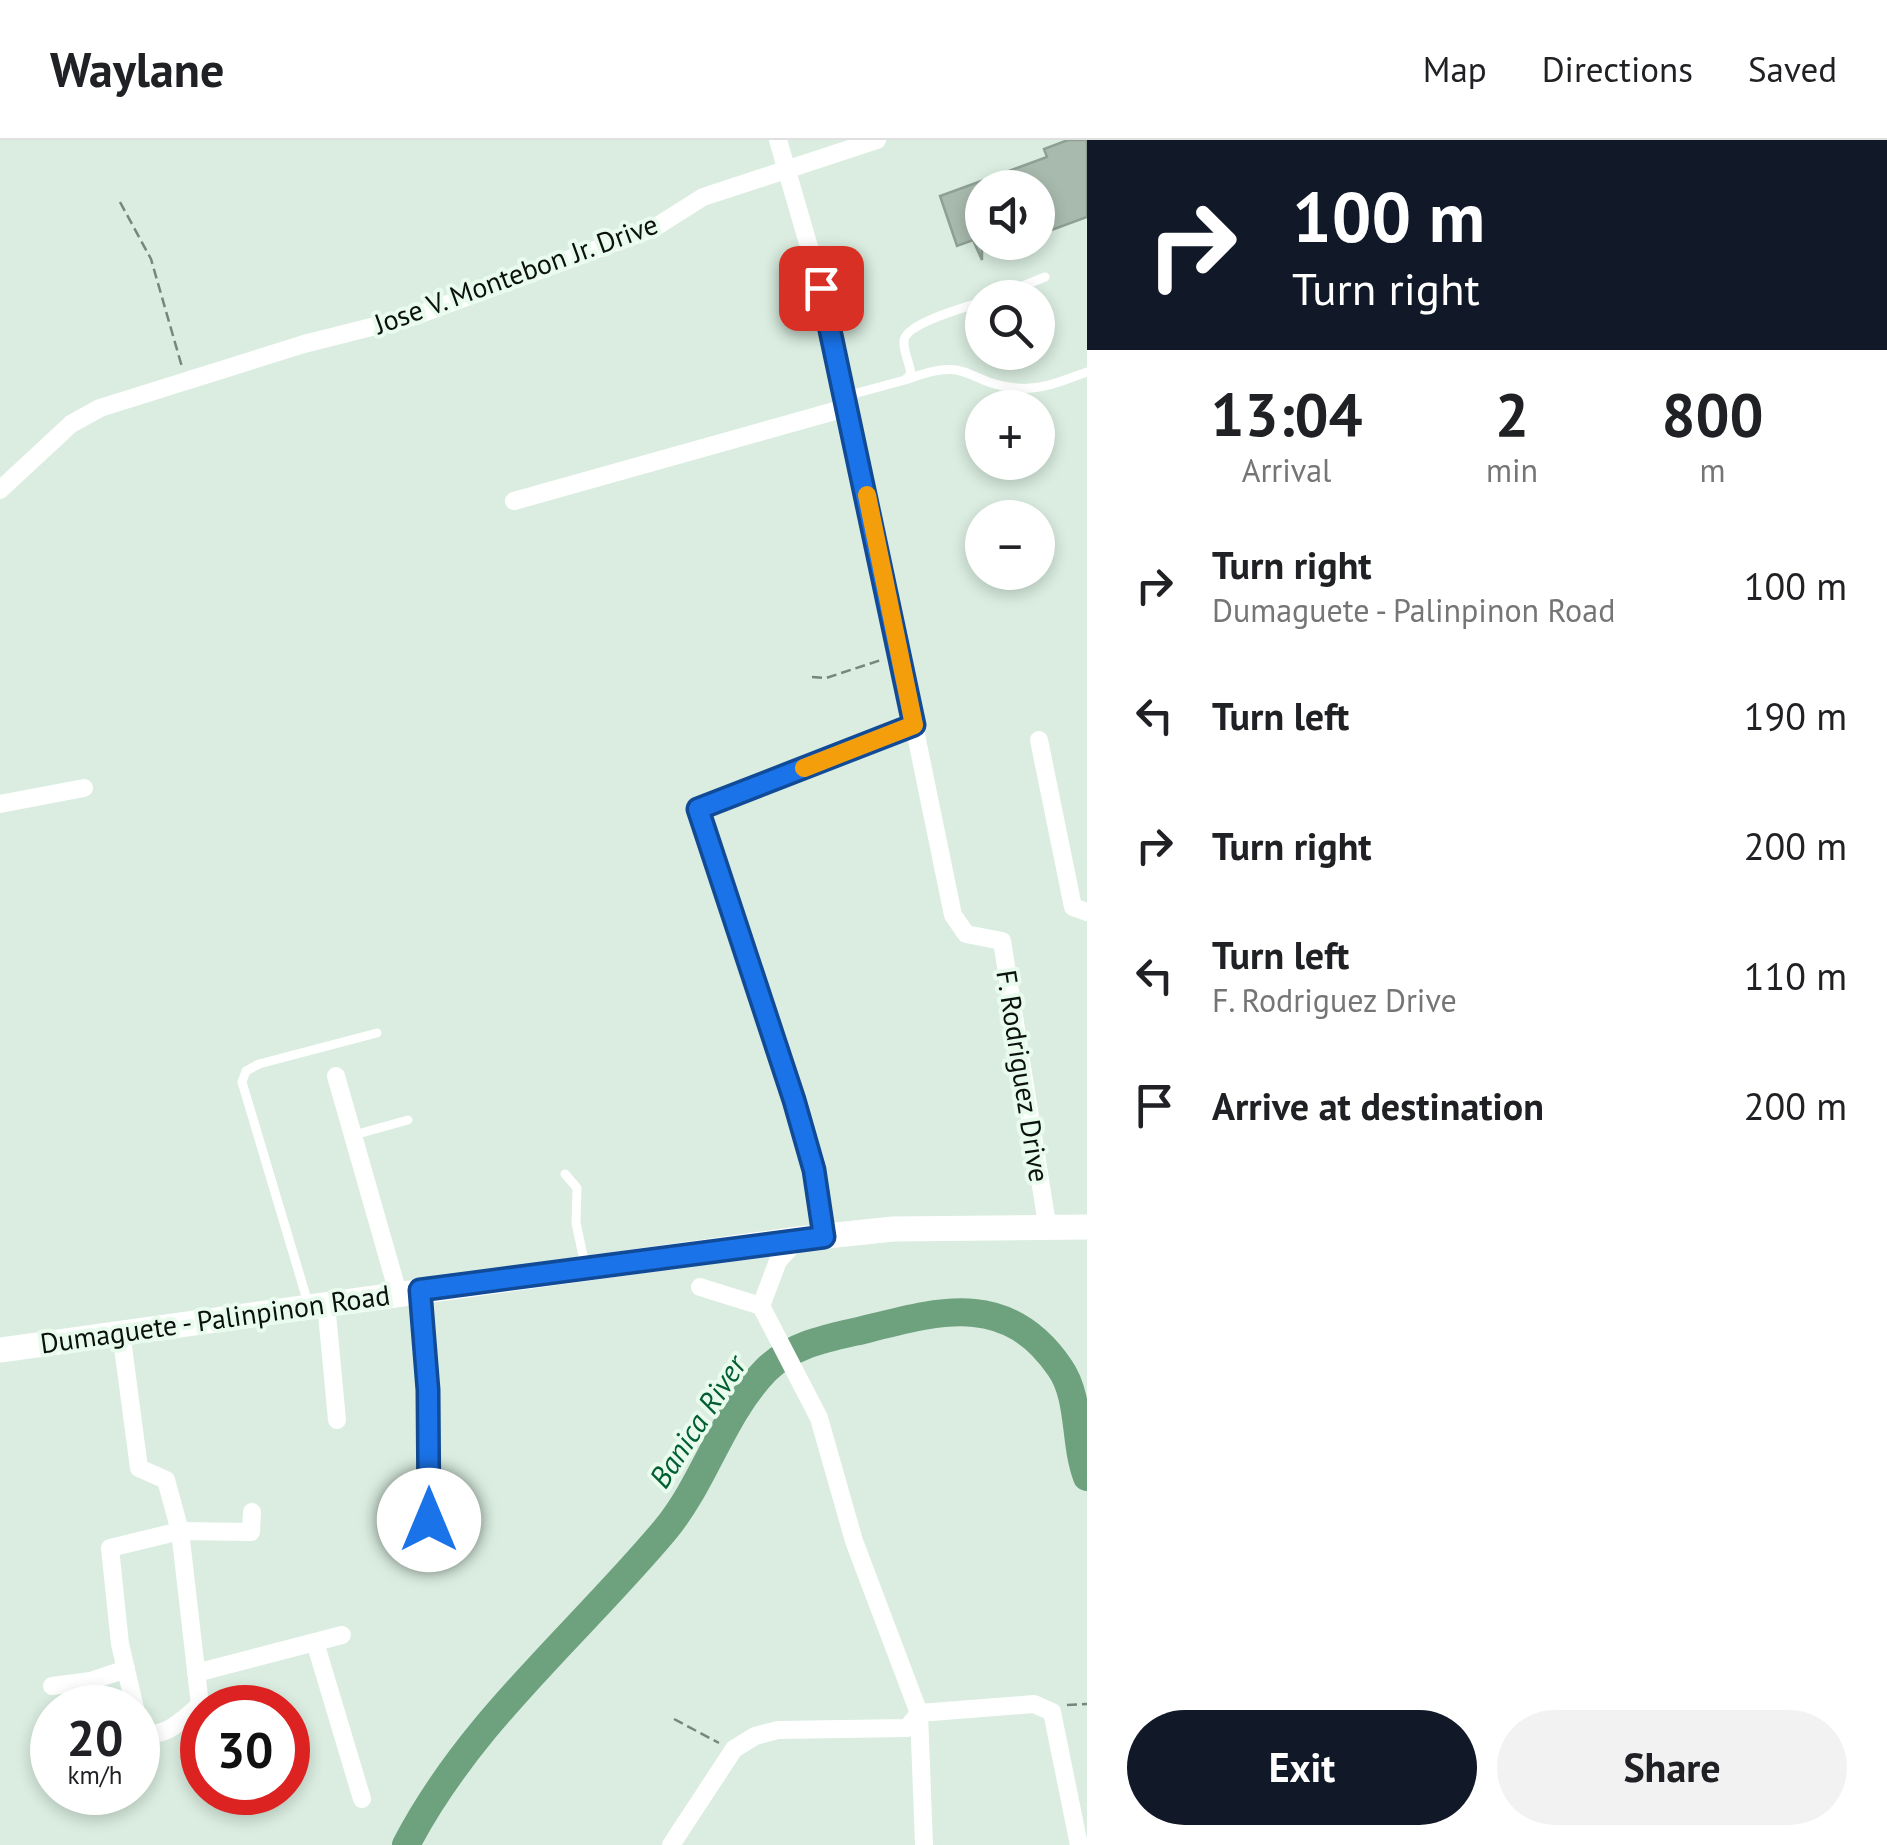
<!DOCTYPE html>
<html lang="en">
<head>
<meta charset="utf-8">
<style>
  :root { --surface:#fff; --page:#f2f2f2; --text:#202124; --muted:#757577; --line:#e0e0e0; --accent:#111827 }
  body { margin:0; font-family:"PT Sans",sans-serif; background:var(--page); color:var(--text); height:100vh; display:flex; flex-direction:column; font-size:38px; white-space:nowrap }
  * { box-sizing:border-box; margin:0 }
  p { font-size:32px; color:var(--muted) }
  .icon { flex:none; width:55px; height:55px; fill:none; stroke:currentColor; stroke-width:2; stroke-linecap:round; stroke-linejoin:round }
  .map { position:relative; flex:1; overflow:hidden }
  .side { display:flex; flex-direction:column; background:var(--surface); width:800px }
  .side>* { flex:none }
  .banner { background:#111827; color:#fff; overflow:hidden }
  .fabs { position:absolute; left:965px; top:30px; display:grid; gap:20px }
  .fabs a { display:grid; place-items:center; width:90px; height:90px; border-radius:50%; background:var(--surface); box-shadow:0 5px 15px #0003; font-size:50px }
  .speed { position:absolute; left:30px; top:1545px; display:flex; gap:20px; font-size:50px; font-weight:700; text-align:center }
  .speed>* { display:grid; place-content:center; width:130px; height:130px; border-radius:50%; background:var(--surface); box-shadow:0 5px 15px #0003; line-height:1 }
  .speed small { font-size:25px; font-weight:400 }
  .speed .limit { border:15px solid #d22; background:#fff; color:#111 }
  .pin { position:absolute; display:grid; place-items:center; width:85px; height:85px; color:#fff; margin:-42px; border-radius:20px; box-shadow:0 5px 15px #0006 }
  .me { position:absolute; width:110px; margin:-55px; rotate:0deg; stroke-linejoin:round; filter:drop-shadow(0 0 8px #0008) }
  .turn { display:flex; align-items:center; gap:35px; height:210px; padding:0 40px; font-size:45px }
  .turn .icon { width:130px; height:130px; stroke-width:2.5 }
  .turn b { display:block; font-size:70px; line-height:85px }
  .eta { display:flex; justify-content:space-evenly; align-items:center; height:170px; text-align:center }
  .eta b { font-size:60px; font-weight:800; line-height:70px }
  .cta { display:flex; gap:20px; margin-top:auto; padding:20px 40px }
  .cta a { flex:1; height:115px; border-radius:60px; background:var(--accent); color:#fff; font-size:40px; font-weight:800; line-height:115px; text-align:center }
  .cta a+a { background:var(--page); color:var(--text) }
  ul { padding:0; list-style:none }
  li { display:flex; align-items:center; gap:30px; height:130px; padding:0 40px }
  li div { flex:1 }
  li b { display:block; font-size:38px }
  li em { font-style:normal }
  header { display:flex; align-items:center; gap:60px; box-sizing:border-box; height:140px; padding:0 50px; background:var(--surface); border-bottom:2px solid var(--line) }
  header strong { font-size:48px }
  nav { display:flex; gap:55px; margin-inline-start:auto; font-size:35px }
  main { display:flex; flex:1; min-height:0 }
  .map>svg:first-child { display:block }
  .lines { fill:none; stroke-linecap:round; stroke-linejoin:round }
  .river { stroke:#6ea27e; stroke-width:28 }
  .building { fill:#a8baad; stroke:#8ea093; stroke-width:2.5 }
  .path { stroke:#78857c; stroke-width:2.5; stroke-dasharray:10 5; stroke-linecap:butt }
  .lane { stroke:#fff; stroke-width:9 }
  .street { stroke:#fff; stroke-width:18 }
  .secondary { stroke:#fff; stroke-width:25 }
  .route-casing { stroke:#114b97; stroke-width:25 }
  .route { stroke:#1a73e8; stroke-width:18 }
  .slow { stroke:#f59e0b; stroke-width:18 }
  .labels { text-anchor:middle; stroke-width:8; stroke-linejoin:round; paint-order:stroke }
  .street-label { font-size:28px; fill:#0b110d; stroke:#e8fbed }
  .water-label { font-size:30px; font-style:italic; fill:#005e31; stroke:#e8fbed }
</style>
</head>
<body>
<header>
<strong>Waylane</strong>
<nav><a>Map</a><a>Directions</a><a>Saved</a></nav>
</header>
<main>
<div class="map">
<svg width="1087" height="1705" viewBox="0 0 1087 1705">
  <rect width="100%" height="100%" fill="#daede0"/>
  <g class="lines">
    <path class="river" d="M406 1705C469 1583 578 1494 665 1390 705 1342 722 1275 766 1230 792 1204 828 1198 863 1190 939 1171 1007 1150 1060 1228 1081 1258 1074 1304 1087 1337"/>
  </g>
  <path class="building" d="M1068 0H1087V77L1038 95V48H982V120L973 100 957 106 940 56 1047 17 1044 9Z"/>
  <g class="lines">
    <g class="path">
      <path d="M120 62 151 119 182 227"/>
      <path d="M812 537 826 538 884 519"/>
      <path d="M1067 1565 1087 1564"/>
      <path d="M674 1579 719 1603"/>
    </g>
    <g class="lane">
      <path d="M993 158 1045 137"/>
      <path d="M908 239C971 215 965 243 1016 248 1040 251 1064 240 1087 232"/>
      <path d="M846 256 905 240 911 234C910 224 903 211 904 201 905 183 967 167 982 162"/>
      <path d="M354 995 408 980"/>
      <path d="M565 1034 577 1048 576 1083 585 1125"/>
      <path d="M308 1163 242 942 246 931 259 924 377 893"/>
    </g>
    <g class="street">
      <path d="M778 0 832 186 953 775 966 794 1002 801 1047 1084"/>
      <path d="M0 350 71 284 100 268 304 204 415 176 654 88 703 57 877 0"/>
      <path d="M514 361 849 267"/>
      <path d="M1039 600 1073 767 1087 772"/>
      <path d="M0 664 84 648"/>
      <path d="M336 936 398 1153"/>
      <path d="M824 1097 814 1030 794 960 698 669 914 585"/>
      <path d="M700 1147 761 1166 819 1278 854 1401 919 1573 924 1705"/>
      <path d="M420 1150 429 1250V1380"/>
      <path d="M326 1163 337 1280"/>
      <path d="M761 1166 778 1121 798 1099"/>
      <path d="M121 1192 139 1328 166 1340 180 1391 200 1565C183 1579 163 1602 140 1590L138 1578"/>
      <path d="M315 1502 342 1495"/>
      <path d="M196 1533 315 1502 362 1659"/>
      <path d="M52 1546 91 1541 126 1529"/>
      <path d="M135 1568 120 1504 110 1408 180 1391 251 1392 252 1372"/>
      <path d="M671 1705 734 1609 755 1596 778 1590 907 1588 919 1573 1034 1564 1052 1572 1079 1705"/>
    </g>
    <path class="secondary" d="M0 1210 798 1099 893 1089 1087 1087"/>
  </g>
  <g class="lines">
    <defs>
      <path id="route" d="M429 1380 428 1250 420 1150 824 1097 814 1030 794 960 698 669 914 585 821 148"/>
    </defs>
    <use href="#route" class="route-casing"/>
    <use href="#route" class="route"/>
    <path class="slow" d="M804 628 914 585 867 355"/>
  </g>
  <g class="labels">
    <g class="street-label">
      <text transform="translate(516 134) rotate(-20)" y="10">Jose V. Montebon Jr. Drive</text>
      <text transform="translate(1023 936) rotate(81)" y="10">F. Rodriguez Drive</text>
      <text transform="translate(215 1179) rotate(-8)" y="10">Dumaguete - Palinpinon Road</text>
    </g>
    <g class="water-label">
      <text transform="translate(698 1282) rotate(-57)" y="10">Banica River</text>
    </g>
  </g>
</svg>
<div class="fabs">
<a><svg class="icon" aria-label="sound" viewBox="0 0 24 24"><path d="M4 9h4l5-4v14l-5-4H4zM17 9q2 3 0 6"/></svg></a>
<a><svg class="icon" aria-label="search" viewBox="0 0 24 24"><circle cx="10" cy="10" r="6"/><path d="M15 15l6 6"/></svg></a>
<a>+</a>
<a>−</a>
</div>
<div class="speed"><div>20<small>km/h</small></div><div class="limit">30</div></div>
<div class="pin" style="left:821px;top:148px;background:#d93025"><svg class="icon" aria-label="arrive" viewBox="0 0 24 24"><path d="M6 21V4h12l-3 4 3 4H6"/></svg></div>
<svg class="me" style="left:429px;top:1380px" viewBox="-20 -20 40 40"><circle r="19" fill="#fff"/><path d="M0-13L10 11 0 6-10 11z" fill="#1a73e8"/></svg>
</div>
<section class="side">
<div class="banner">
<div class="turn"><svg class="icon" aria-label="right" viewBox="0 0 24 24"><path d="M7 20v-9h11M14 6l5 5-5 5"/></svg><div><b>100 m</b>Turn right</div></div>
</div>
<div class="eta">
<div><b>13:04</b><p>Arrival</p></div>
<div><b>2</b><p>min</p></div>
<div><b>800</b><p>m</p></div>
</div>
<ul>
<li><svg class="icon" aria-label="right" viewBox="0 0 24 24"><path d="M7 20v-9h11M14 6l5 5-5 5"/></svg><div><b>Turn right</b><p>Dumaguete - Palinpinon Road</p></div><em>100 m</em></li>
<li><svg class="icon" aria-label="left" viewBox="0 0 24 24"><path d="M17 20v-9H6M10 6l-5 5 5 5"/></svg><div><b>Turn left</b></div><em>190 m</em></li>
<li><svg class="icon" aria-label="right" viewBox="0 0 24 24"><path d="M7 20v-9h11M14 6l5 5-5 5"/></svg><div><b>Turn right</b></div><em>200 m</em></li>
<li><svg class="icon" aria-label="left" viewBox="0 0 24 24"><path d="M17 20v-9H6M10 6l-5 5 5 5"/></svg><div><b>Turn left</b><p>F. Rodriguez Drive</p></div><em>110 m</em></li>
<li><svg class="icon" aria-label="arrive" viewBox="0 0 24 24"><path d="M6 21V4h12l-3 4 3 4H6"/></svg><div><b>Arrive at destination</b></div><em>200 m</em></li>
</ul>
<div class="cta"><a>Exit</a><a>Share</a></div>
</section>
</main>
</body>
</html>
